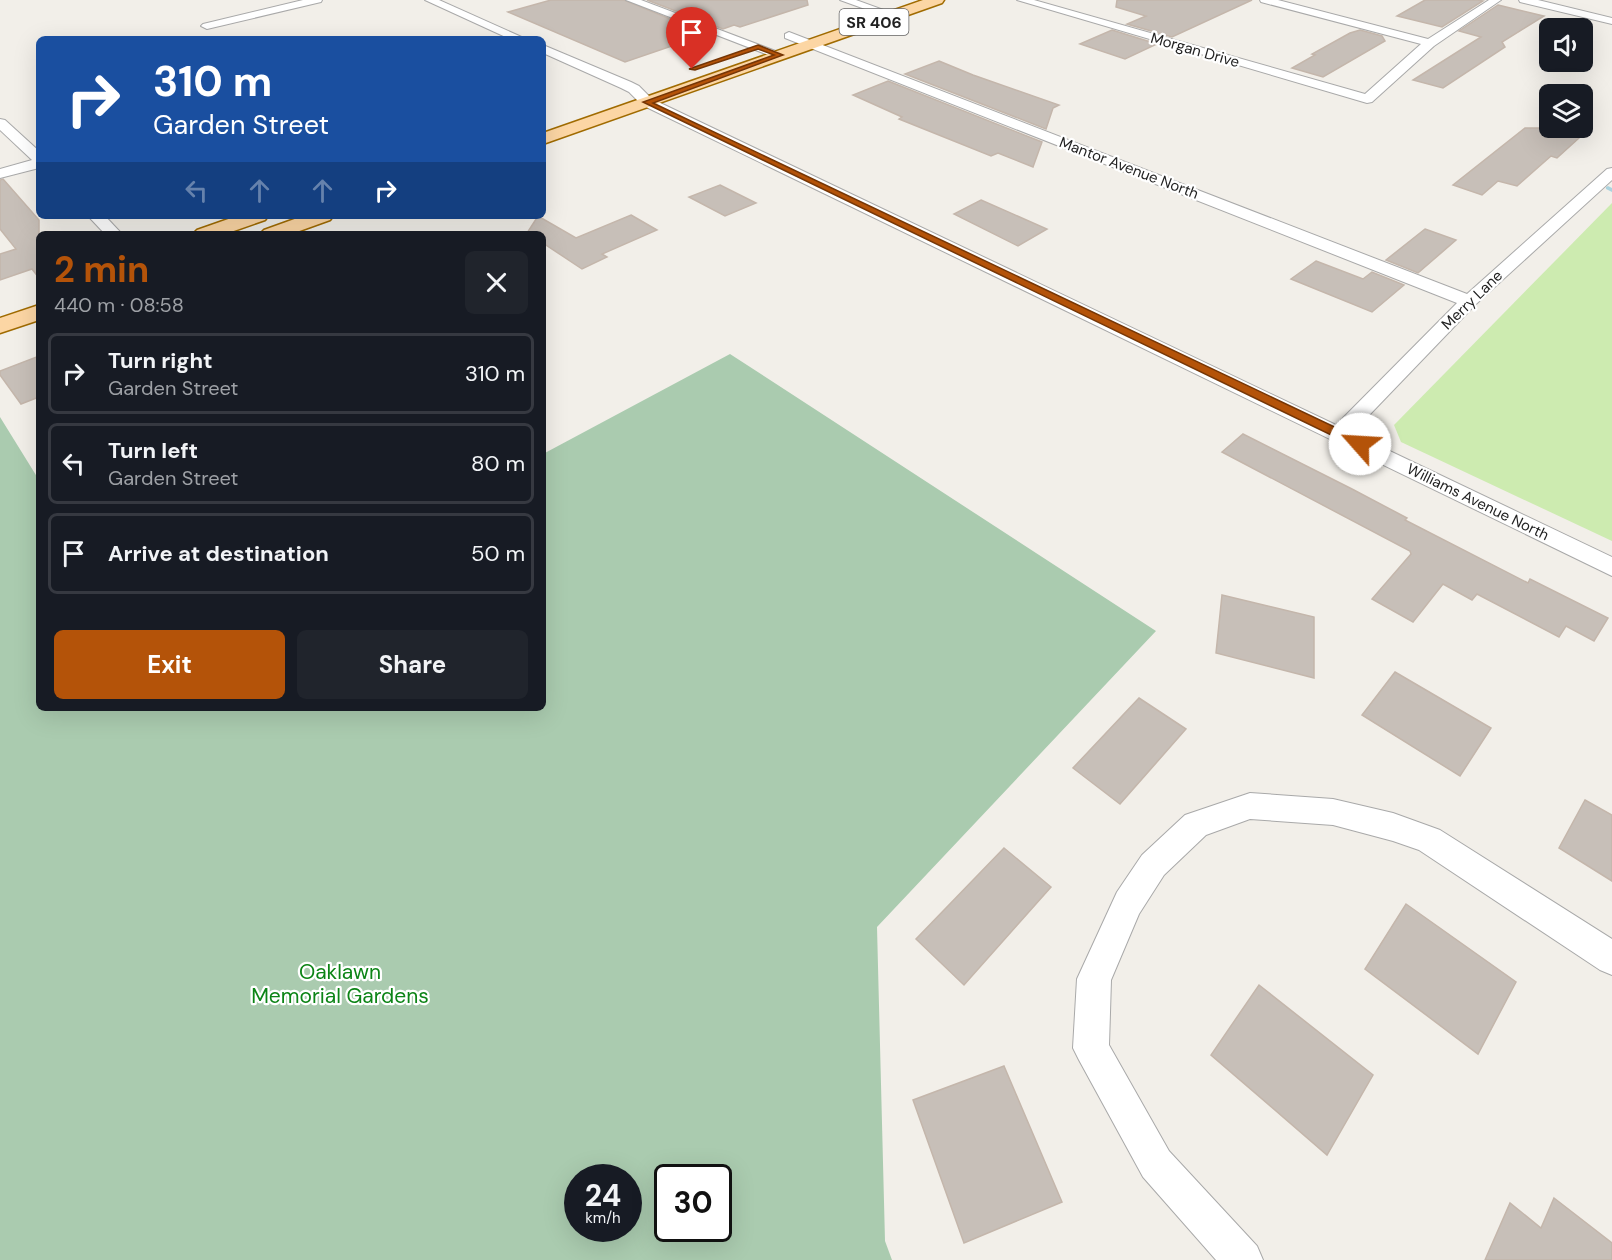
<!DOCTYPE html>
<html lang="en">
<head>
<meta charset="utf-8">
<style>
  :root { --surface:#171b24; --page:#20242c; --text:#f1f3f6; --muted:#9ea1a6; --line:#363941; --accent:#b45309 }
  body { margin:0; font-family:"DM Sans",sans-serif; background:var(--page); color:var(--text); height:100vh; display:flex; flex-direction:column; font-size:22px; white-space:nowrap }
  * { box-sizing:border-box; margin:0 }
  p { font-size:20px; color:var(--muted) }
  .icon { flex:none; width:33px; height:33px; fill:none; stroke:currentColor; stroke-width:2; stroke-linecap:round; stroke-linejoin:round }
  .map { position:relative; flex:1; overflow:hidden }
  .sheet { position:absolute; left:36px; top:231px; width:510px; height:480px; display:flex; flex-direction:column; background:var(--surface); border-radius:9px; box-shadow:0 6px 24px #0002 }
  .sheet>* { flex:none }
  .banner { position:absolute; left:36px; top:36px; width:510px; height:183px; border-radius:9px; box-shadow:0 6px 24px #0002; background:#1a4fa0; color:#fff; overflow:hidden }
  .controls { position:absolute; left:1539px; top:18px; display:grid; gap:12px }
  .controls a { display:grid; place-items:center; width:54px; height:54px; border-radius:9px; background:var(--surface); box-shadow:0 6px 24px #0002; font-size:30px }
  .speed { position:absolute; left:564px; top:1164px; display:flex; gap:12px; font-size:30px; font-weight:700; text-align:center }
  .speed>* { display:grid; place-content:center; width:78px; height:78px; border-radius:50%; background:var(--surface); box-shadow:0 6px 24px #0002; line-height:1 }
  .speed small { font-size:15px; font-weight:400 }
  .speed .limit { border:3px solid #111; border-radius:9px; background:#fff; color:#111 }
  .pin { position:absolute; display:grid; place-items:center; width:51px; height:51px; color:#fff; margin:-62px -26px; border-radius:50% 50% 50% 0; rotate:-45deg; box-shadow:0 0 6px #0007 }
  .pin .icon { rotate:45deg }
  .me { position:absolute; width:66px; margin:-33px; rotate:296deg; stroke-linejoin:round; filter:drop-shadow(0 0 4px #0008) }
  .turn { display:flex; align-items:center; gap:21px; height:126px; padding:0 18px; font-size:27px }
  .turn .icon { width:78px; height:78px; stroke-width:2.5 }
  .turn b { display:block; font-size:42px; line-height:51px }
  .lanes { display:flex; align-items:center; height:57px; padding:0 18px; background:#0003; justify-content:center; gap:30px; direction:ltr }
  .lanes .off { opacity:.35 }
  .round { display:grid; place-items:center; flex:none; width:63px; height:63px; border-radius:9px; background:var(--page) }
  .summary { display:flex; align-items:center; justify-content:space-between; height:102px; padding:0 18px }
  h1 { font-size:36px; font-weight:700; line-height:45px; color:var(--accent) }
  .action { display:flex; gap:12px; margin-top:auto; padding:12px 18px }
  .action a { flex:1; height:69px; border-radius:9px; background:var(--accent); color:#fff; font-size:24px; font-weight:700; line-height:69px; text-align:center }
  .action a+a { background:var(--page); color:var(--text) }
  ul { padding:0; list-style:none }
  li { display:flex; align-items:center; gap:18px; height:81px; margin:0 12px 9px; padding:0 6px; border:3px solid var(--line); border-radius:9px }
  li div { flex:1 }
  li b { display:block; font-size:22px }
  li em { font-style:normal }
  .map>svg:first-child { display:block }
  .grass { fill:#cdebb0 }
  .cemetery { fill:#aacbaf; fill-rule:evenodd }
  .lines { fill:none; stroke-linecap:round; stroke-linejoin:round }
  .stream { fill:#aad3df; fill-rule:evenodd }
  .building { fill:#c7bfb8; stroke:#c4b6ab; stroke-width:1.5 }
  .minor-casing { stroke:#a9a9a9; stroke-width:2 }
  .primary-casing { stroke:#a06b00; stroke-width:3 }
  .minor { fill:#fff; fill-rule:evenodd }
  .primary { fill:#fcd6a4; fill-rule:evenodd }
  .route { fill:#b45309; stroke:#753606; stroke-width:1.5 }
  .labels { text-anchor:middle; stroke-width:4.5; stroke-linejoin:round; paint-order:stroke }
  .far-street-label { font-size:15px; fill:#222; stroke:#fff }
  .shield { fill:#fff; stroke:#646464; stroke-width:1.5 }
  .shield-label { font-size:16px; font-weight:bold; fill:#222 }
  .near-park-label { font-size:21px; fill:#0c8416; stroke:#fff }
</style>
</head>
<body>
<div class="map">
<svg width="1612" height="1260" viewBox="0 0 1612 1260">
  <rect width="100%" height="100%" fill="#f2efe9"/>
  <path class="grass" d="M1612 203V541L1401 442 1394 425Z"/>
  <path class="cemetery" d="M730 354 1156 631 877 927 885 1241 892 1260H0V417L39 480V708H543V454ZM578 1178H628V1228H578ZM668 1178H718V1228H668Z"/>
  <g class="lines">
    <path class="stream" d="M1608 186 1612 188V192L1606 189V187Z"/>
  </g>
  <g class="building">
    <path d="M551 0H624L707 34 625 62 508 12Z"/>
    <path d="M647 0H807L808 5 740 27 734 25 723 29Z"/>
    <path d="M1117 0H1252L1172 37 1127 24 1146 16 1116 7Z"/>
    <path d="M1425 0H1477L1483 1 1442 27 1397 16Z"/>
    <path d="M1498 5 1544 16 1502 42 1505 47 1443 88 1413 80 1481 37 1459 31Z"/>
    <path d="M1112 30 1157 44 1125 59 1080 44Z"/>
    <path d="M1360 30 1382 36 1385 41 1323 77 1292 68 1315 55 1312 54 1350 33Z"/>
    <path d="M939 61 973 75 1059 105 1053 108 1046 129 905 74Z"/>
    <path d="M888 81 1042 142 1033 167 998 153 991 156 899 119 902 117 853 95Z"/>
    <path d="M1525 128H1590L1557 158 1551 156 1517 186 1498 181 1482 195 1453 185Z"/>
    <path d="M3 179 39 220V278L32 269 0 280V254L16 249 0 229V180Z"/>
    <path d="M720 185 756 203 725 216 689 197Z"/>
    <path d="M981 200 1047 229 1018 246 954 214Z"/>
    <path d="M631 215 657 230 602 254 607 257 582 269 543 243V234L527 233 538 216 576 238Z"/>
    <path d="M1425 229 1456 240 1418 273 1386 260Z"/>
    <path d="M1316 261 1363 279 1372 272 1404 285 1372 312 1291 279Z"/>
    <path d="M39 356V397L21 404 0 375V371Z"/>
    <path d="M1243 434 1352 489 1407 518 1405 520 1528 583 1530 579 1608 618 1594 641 1566 626 1559 637 1477 594 1472 600 1443 584 1413 622 1372 599 1411 554 1410 551 1222 452Z"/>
    <path d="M1222 595 1314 617V678L1216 653Z"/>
    <path d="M1395 672 1491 728 1460 776 1362 715Z"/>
    <path d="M1139 698 1186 729 1120 804 1073 768Z"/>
    <path d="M1585 800 1612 815V881L1559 848Z"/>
    <path d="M1004 848 1051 887 964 985 916 939Z"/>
    <path d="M1406 904 1516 982 1478 1054 1365 969Z"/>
    <path d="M1259 985 1373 1075 1327 1155 1211 1055Z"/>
    <path d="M1004 1066 1062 1202 964 1243 913 1100Z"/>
    <path d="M1554 1198 1612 1243V1260H1485L1510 1203 1541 1228Z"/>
  </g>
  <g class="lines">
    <defs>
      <g id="minor">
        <path d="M303 0H322L321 2 207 29 201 26 203 24Z"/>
        <path d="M425 0H439L526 39H510Z"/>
        <path d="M626 0H641L786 55 780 59 776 58Z"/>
        <path d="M840 0H856L900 16 894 19 890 18Z"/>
        <path d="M1017 0H1034L1365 94 1421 44 1261 2 1260 0H1278L1428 39 1489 0H1501L1434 46 1372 102 1367 103Z"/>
        <path d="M1519 0H1538L1612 18V24L1520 2Z"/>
        <path d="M789 32 1467 294 1607 169 1612 168V180L1475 305 1352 433 1612 557V576L642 105 629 92 621 88 543 53V45L631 82 639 86 652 99 1336 425 1457 303 785 38V34Z"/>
        <path d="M0 119 5 120 39 151V168L0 178V169L32 160 0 130Z"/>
        <path d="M88 216H105L122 234H105Z"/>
        <path d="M1250 793 1333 799 1393 813 1440 830 1612 939V975L1600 970 1419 850 1393 841 1333 825 1250 819 1206 835 1164 875 1139 914 1111 980 1109 1045 1169 1151 1257 1246 1263 1260H1216L1143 1177 1079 1060 1073 1048 1077 979 1117 892 1142 855 1185 815Z"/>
      </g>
      <g id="primary">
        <path d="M923 0H944L942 3 543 144V133Z"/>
        <path d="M237 216H268L265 220 225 234H193L197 230Z"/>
        <path d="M303 216H333L330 220 291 234H260L264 230Z"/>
        <path d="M39 305V320L0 333V318Z"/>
      </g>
    </defs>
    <use href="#minor" class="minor-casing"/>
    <use href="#primary" class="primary-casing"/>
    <use href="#minor" class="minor"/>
    <use href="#primary" class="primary"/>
  </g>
  <path class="route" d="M758 45 783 55 653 103 1364 441V447H1356L643 102 774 55 758 49 695 70 689 69Z"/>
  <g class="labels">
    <g class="far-street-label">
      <text transform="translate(1195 50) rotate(16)" y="5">Morgan Drive</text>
      <text transform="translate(1129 168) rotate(21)" y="5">Mantor Avenue North</text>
      <text transform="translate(1472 300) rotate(-44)" y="5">Merry Lane</text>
      <text transform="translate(1478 502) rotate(26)" y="5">Williams Avenue North</text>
    </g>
    <rect class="shield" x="839.5" y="9" width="69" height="26" rx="4.5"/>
    <g class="shield-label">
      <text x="874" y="28">SR 406</text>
    </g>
    <g class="near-park-label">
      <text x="340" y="979">Oaklawn<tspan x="340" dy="24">Memorial Gardens</tspan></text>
    </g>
  </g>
</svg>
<div class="controls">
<a><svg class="icon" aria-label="sound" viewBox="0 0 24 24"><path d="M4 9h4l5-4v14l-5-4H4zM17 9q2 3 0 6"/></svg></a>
<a><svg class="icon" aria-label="layers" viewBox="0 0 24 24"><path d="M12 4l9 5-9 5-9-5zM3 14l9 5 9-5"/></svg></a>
</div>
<div class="speed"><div>24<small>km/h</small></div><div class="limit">30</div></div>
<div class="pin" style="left:692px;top:69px;background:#d93025"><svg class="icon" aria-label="arrive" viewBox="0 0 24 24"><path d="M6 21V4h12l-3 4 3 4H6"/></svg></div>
<svg class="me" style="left:1360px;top:444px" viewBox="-20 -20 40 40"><circle r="19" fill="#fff"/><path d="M0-13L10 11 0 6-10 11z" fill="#b45309"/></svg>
<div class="banner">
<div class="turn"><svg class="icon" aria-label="right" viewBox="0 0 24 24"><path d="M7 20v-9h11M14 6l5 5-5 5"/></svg><div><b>310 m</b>Garden Street</div></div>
<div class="lanes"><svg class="icon off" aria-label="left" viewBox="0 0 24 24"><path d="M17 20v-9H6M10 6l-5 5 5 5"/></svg><svg class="icon off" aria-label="ahead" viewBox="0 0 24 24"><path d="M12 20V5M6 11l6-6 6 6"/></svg><svg class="icon off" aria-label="ahead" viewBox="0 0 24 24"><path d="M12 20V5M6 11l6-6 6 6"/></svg><svg class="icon" aria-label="right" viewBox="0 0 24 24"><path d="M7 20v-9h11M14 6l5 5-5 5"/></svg></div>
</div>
<section class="sheet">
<div class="summary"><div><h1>2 min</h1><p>440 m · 08:58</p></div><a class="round"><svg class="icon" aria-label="close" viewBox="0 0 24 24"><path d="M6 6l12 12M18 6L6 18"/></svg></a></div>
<ul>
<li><svg class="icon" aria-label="right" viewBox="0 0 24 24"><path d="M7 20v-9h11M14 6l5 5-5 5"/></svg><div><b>Turn right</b><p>Garden Street</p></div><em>310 m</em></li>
<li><svg class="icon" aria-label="left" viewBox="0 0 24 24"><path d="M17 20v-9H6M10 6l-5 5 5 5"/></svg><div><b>Turn left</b><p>Garden Street</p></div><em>80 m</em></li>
<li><svg class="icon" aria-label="arrive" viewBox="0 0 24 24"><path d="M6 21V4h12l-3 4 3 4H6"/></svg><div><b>Arrive at destination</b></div><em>50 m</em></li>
</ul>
<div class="action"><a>Exit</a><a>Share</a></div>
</section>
</div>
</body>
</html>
